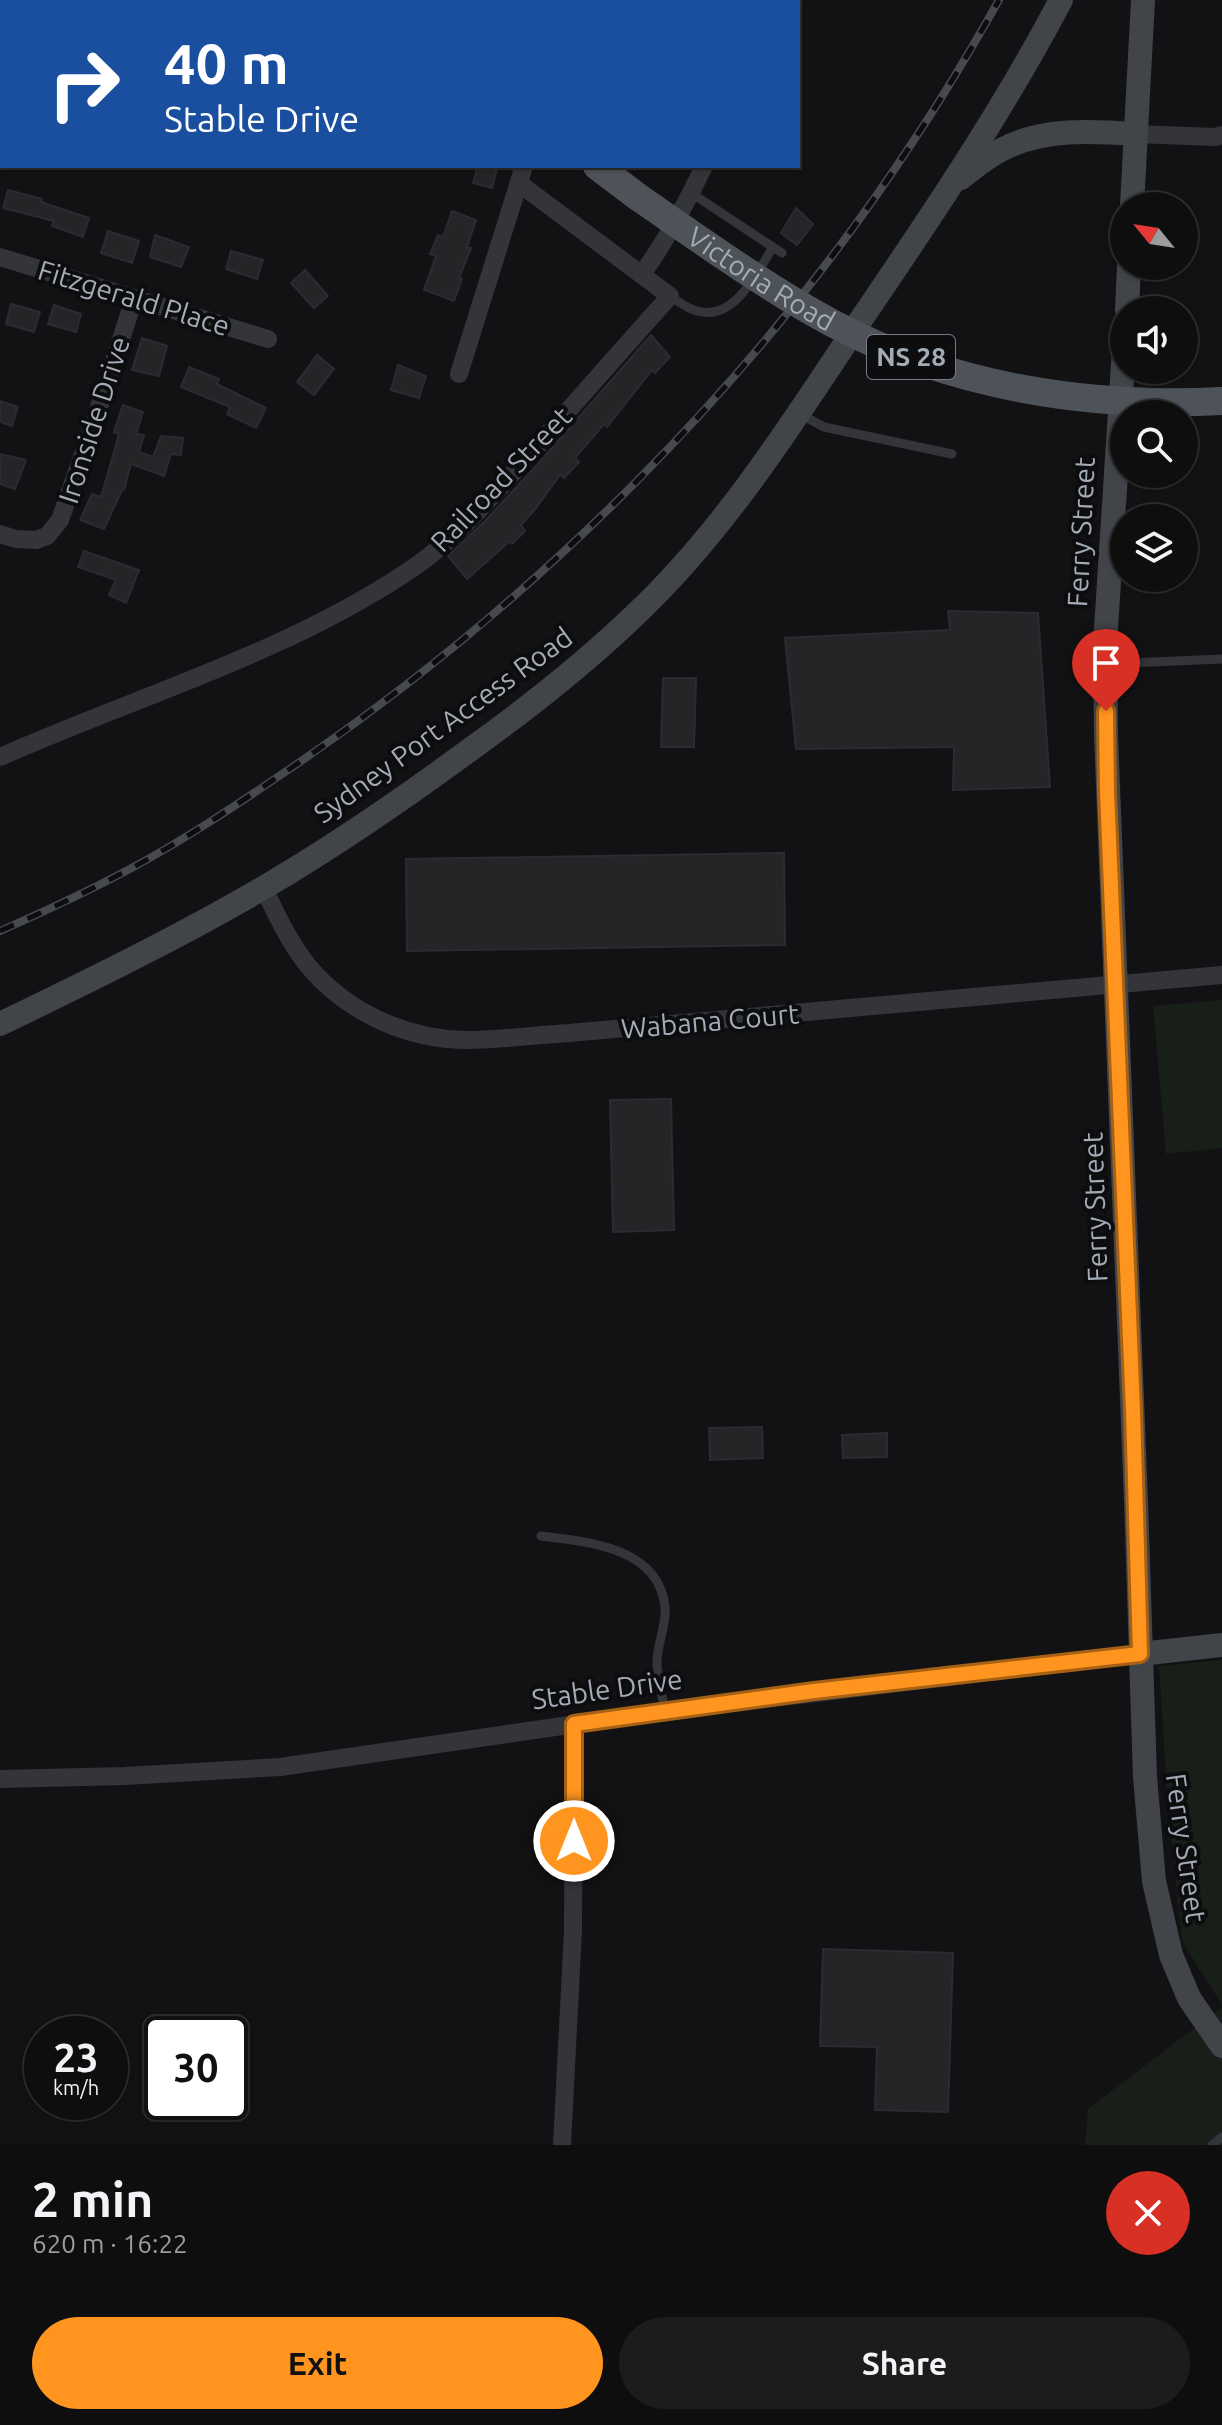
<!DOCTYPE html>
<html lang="en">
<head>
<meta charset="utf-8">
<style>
  :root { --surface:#0e0e0f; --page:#1c1c1d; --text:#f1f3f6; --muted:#9b9c9e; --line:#2e2e2f; --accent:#ff951f }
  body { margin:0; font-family:Ubuntu,sans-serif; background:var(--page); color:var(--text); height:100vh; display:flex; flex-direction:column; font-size:30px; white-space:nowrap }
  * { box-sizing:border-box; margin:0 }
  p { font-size:26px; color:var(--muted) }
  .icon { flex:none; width:44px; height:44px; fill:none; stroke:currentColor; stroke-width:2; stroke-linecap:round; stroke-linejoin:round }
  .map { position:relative; height:2145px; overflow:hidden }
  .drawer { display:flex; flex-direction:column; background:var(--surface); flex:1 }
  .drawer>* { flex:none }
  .guide { position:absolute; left:0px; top:0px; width:800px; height:168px; box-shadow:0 2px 6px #0004,0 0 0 2px var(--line); background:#1a4fa0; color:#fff; overflow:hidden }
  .needle { width:52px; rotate:300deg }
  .tools { position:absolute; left:1110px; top:192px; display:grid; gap:16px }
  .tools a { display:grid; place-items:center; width:88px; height:88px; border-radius:50%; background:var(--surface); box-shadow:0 2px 6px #0004,0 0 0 2px var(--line); font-size:40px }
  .speed { position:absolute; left:24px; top:2016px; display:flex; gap:16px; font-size:40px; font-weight:700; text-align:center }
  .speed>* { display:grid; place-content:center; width:104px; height:104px; border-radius:50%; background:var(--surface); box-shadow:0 2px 6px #0004,0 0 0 2px var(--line); line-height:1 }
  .speed small { font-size:20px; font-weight:400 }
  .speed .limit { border:4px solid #111; border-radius:12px; background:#fff; color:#111 }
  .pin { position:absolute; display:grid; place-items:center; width:68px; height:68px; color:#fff; margin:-82px -34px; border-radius:50% 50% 50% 0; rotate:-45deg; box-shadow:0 0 8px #0007 }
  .pin .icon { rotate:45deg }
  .me { position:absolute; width:88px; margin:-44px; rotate:0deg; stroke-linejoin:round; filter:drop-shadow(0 0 6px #0008) }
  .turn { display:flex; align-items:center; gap:28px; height:168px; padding:0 32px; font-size:36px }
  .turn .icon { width:104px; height:104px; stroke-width:2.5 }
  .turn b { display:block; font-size:56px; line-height:68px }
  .round { display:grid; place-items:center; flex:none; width:84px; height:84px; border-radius:42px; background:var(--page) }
  .summary { display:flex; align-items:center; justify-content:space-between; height:136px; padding:0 32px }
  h1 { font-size:48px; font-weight:700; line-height:60px }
  .button { display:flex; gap:16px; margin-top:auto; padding:16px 32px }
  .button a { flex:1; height:92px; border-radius:48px; background:var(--accent); color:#111; font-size:32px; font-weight:700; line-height:92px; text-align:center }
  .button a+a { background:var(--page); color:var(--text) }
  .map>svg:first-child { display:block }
  .green { fill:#181f18 }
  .building { fill:#252528; stroke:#2c2c30; stroke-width:2 }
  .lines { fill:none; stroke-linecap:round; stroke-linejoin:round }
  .lane { stroke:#333539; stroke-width:9 }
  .street { stroke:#333539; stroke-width:18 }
  .secondary { stroke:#414449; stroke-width:24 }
  .primary { stroke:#4e5259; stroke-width:28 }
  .rail-casing { stroke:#46494e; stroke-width:8 }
  .rail { stroke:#0d0d0f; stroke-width:5; stroke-dasharray:15; stroke-linecap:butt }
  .primary-bridge { stroke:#4e5259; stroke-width:28 }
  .route-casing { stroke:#a66114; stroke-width:20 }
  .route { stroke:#ff951f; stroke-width:14 }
  .labels { text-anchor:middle; stroke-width:8; stroke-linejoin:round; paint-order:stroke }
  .shield { fill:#0d0d0f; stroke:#757c84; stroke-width:2 }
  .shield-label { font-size:26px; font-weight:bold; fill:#a2abb6 }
  .street-label { font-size:28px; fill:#a2abb6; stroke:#0d0d0f }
</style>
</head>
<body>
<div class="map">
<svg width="1222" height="2145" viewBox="0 0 1222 2145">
  <rect width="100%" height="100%" fill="#121214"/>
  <g class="green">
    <path d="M1222 1000V1148L1166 1154 1153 1006Z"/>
    <path d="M1222 1660V2005L1182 1941 1167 1790 1159 1666Z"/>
    <path d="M1222 2007V2145H1085L1088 2109Z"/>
  </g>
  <g class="building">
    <path d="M478 166H498L492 188 473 183Z"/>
    <path d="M8 190 42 199 41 202 89 218 83 237 52 226 54 221 3 208Z"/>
    <path d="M796 208 813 224 797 245 781 233Z"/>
    <path d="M452 211 476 220 467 247 471 248 459 278 462 279 454 301 424 290 436 256 430 254 438 235 443 237Z"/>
    <path d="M108 231 139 241 132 263 101 253Z"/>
    <path d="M155 235 189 247 181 267 150 257Z"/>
    <path d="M231 251 263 260 257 279 226 269Z"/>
    <path d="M305 270 328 296 314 308 291 283Z"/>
    <path d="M11 304 40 312 34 332 6 324Z"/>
    <path d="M54 305 81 314 76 332 48 324Z"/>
    <path d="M651 335 670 357 655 373 652 370 607 427 604 424 575 458 579 462 564 478 560 475 536 508 521 525 525 531 512 544 510 541 467 579 448 556 485 521 537 465Z"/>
    <path d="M142 338 167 346 159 376 132 370Z"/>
    <path d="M317 355 334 369 314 395 297 382Z"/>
    <path d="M398 365 426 376 419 398 391 390Z"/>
    <path d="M189 367 219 379 217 384 266 408 256 428 227 414 230 407 181 387Z"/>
    <path d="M0 401 18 407 12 426 0 422Z"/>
    <path d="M123 405 143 412 136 434 144 435 139 452 153 457 161 436 183 438 181 455 171 454 164 476 131 464 124 490H122L104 529 80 520 92 494 101 497 119 434 114 432Z"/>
    <path d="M0 454 26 460 15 489 0 484Z"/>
    <path d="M84 551 139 570 126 603 109 595 116 580 78 567Z"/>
    <path d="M948 611 1038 613 1050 787 953 790 954 747 796 749 785 638 950 630Z"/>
    <path d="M663 678H696L694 747H661Z"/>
    <path d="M784 853 785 945 407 951 406 859Z"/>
    <path d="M671 1099 674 1230 613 1232 610 1100Z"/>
    <path d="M762 1427 763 1458 710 1460 709 1428Z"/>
    <path d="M887 1433V1457L843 1458 842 1435Z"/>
    <path d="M823 1949 953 1953 948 2112 875 2110 877 2047 820 2046Z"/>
  </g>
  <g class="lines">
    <g class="lane">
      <path d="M691 193 782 253"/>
      <path d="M670 296C678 301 688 309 697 311 735 322 757 272 773 247"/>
      <path d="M802 415 824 427 952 454"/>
      <path d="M1105 664 1222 659"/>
      <path d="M541 1536C588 1542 658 1547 665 1606 667 1624 657 1644 657 1662 657 1678 662 1695 665 1711"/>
      <path d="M1212 2145 1222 2137"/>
    </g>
    <g class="street">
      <path d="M395 2 396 0"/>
      <path d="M575 2V0"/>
      <path d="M757 2 758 0"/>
      <path d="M1135 134 1215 137 1222 135"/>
      <path d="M0 257 268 339"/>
      <path d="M642 274C666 241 686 204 704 166"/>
      <path d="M459 374 524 166"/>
      <path d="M0 534 16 539 36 540 47 536 60 520 92 429 134 299"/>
      <path d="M0 757C135 697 284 654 407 572 458 539 497 490 537 446 581 396 625 346 670 296L520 184"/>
      <path d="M264 888C276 915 290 944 309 967 347 1012 406 1039 465 1040 499 1040 534 1035 569 1033L1222 975"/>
      <path d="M0 1779 125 1776 280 1767 665 1711 1140 1654"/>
      <path d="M562 2145 573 1930 574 1724"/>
    </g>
    <g class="secondary">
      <path d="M961 178C974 168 988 156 1003 149 1043 128 1092 131 1135 134"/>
      <path d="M1132 206 1143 0"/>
      <path d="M1127 310 1129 266"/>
      <path d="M1124 349 1105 644 1106 735 1136 1501 1145 1777 1154 1881 1171 1955 1189 1998 1222 2046"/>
      <path d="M0 1024C89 981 177 938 263 888 335 846 403 799 471 749 528 708 584 664 635 615 723 532 789 428 856 327 928 221 1001 114 1061 0"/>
      <path d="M1140 1654 1222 1645"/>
    </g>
    <g class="primary">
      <path d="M246 0 252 2"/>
      <path d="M597 166 638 197"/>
    </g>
    <defs>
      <path id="rail" d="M0 931C43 912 85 893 126 871 183 841 238 804 291 768 537 601 753 386 916 137 946 92 973 46 999 0"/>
    </defs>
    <use href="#rail" class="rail-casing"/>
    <use href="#rail" class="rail"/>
    <path class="primary-bridge" id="s1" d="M638 197C702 241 764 286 832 323 951 387 1089 408 1222 401"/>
  </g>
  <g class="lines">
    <defs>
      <path id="route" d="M574 1841V1724L814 1691 1140 1654 1133 1410 1107 792 1106 711"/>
    </defs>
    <use href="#route" class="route-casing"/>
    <use href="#route" class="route"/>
  </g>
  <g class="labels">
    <rect class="shield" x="867" y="335" width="88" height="44" rx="6"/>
    <g class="shield-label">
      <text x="911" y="366">NS 28</text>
    </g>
    <g class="street-label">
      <text dy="10" stroke="none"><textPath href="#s1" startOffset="148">Victoria Road</textPath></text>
      <text transform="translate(134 298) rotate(17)" y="10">Fitzgerald Place</text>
      <text transform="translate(94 420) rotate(-72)" y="10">Ironside Drive</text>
      <text transform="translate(501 479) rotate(-46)" y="10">Railroad Street</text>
      <text transform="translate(1081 532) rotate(-87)" y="10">Ferry Street</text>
      <text transform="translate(443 725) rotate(-36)" y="10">Sydney Port Access Road</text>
      <text transform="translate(710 1021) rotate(-5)" y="10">Wabana Court</text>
      <text transform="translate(1095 1207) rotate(-92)" y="10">Ferry Street</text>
      <text transform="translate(607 1689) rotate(-8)" y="10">Stable Drive</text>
      <text transform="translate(1186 1848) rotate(82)" y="10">Ferry Street</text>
    </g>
  </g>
</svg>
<div class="tools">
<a><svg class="needle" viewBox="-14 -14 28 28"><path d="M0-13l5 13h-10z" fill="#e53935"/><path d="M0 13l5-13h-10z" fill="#9b9c9e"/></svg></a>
<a><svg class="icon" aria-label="sound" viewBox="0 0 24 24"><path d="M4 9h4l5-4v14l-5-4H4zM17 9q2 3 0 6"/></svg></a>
<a><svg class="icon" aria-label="search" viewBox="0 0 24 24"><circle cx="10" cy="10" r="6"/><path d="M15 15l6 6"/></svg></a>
<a><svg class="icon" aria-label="layers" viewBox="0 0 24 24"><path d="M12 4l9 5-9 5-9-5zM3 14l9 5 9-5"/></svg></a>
</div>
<div class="speed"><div>23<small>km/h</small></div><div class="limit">30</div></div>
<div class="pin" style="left:1106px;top:711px;background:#d93025"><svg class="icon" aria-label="arrive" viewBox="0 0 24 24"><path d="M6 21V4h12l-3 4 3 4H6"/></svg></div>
<svg class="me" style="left:574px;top:1841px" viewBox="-20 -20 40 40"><circle r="17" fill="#ff951f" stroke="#fff" stroke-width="3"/><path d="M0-11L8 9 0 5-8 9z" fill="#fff"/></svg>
<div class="guide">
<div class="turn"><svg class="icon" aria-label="right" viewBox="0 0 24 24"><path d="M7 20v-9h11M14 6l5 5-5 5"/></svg><div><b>40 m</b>Stable Drive</div></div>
</div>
</div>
<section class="drawer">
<div class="summary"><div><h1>2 min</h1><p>620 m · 16:22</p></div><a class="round" style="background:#d93025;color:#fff"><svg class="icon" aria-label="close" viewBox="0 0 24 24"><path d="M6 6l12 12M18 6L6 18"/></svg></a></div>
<div class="button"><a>Exit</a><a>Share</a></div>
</section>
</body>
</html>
